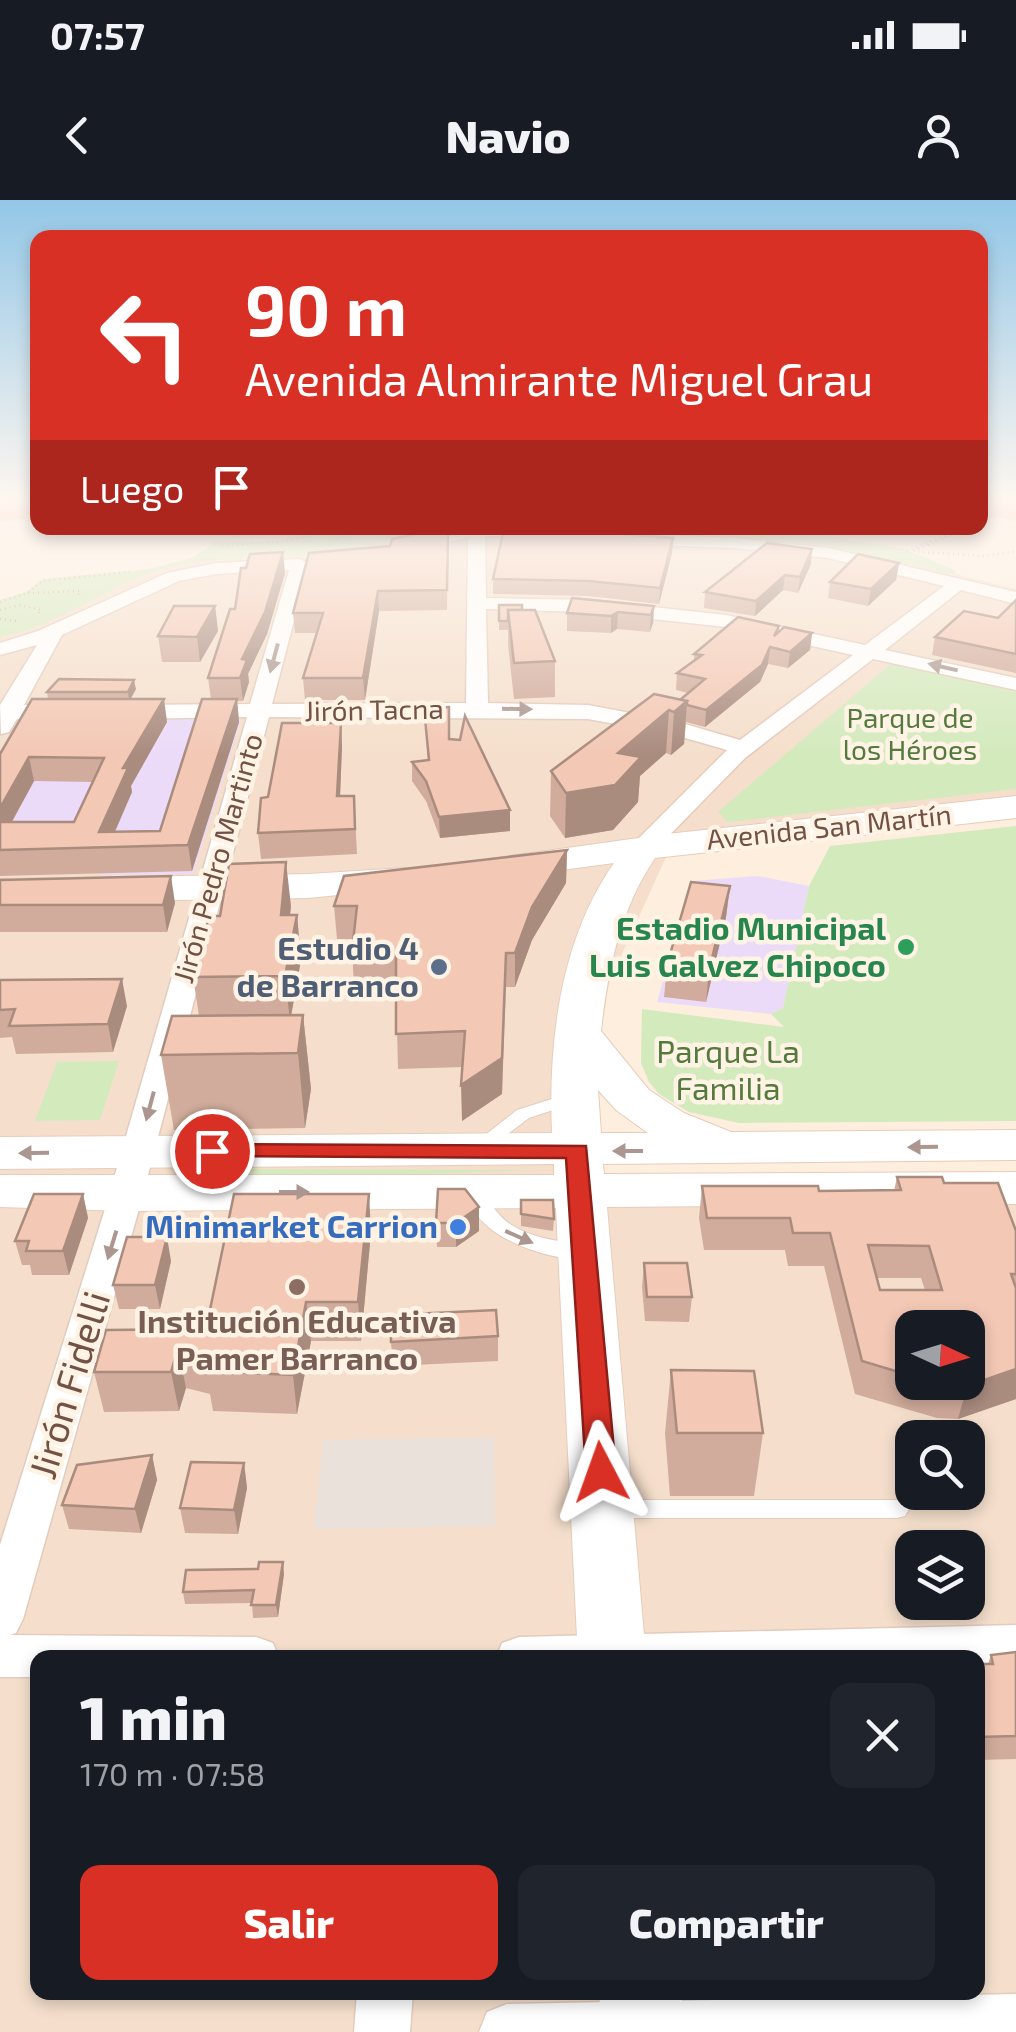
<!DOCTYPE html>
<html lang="es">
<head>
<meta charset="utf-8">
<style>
  :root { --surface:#171b24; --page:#20242c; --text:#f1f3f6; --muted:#9ea1a6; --accent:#d93025 }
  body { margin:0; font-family:"Exo 2",sans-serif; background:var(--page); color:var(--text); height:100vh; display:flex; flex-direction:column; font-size:38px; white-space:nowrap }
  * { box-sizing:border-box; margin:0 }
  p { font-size:32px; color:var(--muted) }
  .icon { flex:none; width:55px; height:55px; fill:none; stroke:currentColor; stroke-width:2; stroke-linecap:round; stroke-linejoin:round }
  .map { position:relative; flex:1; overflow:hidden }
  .drawer { position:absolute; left:30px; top:1450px; width:955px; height:350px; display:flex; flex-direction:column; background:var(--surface); border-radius:20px; box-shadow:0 5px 15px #0003 }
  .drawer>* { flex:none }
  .top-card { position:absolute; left:30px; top:30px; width:958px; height:305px; border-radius:20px; box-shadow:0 5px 15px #0003; background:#d93025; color:#fff; overflow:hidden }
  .needle { width:65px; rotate:94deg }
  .fabs { position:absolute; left:895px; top:1110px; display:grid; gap:20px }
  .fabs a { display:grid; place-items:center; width:90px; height:90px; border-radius:20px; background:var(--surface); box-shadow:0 5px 15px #0003; font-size:50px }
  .pin { position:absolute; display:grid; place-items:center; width:85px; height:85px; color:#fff; margin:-42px; border:5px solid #fff; border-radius:50%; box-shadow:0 2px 10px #0007 }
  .me { position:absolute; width:110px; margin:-55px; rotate:356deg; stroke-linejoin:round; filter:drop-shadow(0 0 8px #0008) }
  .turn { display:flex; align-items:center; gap:35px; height:210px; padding:0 50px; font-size:45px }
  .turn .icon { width:130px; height:130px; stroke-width:2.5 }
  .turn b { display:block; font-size:70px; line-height:85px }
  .then { display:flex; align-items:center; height:95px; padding:0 50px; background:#0003; gap:20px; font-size:38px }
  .round { display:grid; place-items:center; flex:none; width:105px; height:105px; border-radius:20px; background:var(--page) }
  .head { display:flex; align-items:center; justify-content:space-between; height:170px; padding:0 50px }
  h1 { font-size:60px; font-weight:800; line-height:75px }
  .cta { display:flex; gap:20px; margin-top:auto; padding:20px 50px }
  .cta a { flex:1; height:115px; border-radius:20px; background:var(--accent); color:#fff; font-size:40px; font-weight:800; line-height:115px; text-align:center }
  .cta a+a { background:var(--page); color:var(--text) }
  .status { display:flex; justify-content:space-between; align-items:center; height:70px; padding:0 50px; background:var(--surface); direction:ltr }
  .status svg { height:28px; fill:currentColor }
  header { display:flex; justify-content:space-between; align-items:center; height:130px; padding:0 50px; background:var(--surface); font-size:45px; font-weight:800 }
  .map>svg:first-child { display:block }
  .residential { fill:#f5dfcc; fill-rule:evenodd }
  .industrial { fill:#eae1db }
  .education { fill:#ebdbf9 }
  .green { fill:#d3eabd }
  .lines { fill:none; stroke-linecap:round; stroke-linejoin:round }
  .lane-casing { stroke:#e3cbbd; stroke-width:2 }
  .street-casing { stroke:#e3cbbd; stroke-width:3 }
  .secondary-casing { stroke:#e8ccba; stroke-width:2 }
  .highway-casing { stroke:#dbd2cf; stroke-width:3 }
  .path { stroke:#d7ac99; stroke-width:2.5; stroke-dasharray:1 4; stroke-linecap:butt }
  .lane { fill:#fff; fill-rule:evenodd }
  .street { fill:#fff; fill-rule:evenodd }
  .secondary { fill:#fff; fill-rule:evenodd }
  .highway { fill:#faa492; fill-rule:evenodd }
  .path-bridge { stroke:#d7ac99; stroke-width:2.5; stroke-dasharray:1 4; stroke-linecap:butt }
  .wall { fill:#d1ac9c; fill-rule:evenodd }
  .shaded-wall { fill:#aa8c7f }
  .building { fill:#f3c8b5; stroke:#aa8c7f; stroke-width:2.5; fill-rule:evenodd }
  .oneway { fill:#ab9790 }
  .route { fill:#d93025; stroke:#8d1f18; stroke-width:2.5 }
  .leisure-dot { fill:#2e9e5b; stroke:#fff3e5; stroke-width:4 }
  .service-dot { fill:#5c6f8a; stroke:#fff3e5; stroke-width:4 }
  .shop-dot { fill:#3f7fe0; stroke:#fff3e5; stroke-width:4 }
  .education-dot { fill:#8d6e63; stroke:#fff3e5; stroke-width:4 }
  .labels { text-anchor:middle; stroke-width:9; stroke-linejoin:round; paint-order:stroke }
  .far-street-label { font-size:28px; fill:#735246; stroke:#fff3e5 }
  .far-park-label { font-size:28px; fill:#547a3d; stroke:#fff3e5 }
  .leisure-label { font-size:32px; font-weight:bold; fill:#27864d; stroke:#fff3e5; text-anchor:end }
  .service-label { font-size:32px; font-weight:bold; fill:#4e5e75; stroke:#fff3e5; text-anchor:end }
  .park-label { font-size:32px; fill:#547a3d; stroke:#fff3e5 }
  .shop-label { font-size:32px; font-weight:bold; fill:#366cbe; stroke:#fff3e5; text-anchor:end }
  .education-label { font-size:32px; font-weight:bold; fill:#785e54; stroke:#fff3e5 }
  .near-street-label { font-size:38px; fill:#735246; stroke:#fff3e5 }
</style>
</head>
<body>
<div class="status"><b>07:57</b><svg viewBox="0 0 49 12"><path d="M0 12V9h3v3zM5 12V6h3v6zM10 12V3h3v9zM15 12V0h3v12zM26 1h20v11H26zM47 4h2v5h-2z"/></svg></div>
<header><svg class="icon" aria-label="back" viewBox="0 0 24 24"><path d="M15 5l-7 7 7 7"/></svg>Navio<svg class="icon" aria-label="person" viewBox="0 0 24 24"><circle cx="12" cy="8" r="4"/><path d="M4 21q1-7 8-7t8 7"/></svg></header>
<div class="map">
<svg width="1016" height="1832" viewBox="0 0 1016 1832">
  <rect width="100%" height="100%" fill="#fdeede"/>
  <path class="residential" d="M423 328H609L813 339 1016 389V611L671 646 604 794 593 868 604 983 1016 978V1832H0V433L139 374 187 363ZM912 1128H968V1182H912ZM912 1238H968V1292H912ZM912 1348H968V1402H912ZM38 1458H978V1792H38Z"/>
  <path class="industrial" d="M494 1237 495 1326 314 1329 323 1240Z"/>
  <g class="education">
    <path d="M242 517 193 674 100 675 114 646 0 644 45 518Z"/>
    <path d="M758 676 809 686 783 808 771 814 657 802 692 681Z"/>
  </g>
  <g class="green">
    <path d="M326 328H445C404 334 365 350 324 355 271 361 216 354 163 369 105 385 61 426 0 437V400L26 392 43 379 149 369 192 358 215 342 275 341Z"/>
    <path d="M586 328H752L803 332 905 349 955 370 956 375 804 342Z"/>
    <path d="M892 463 1016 491V589L728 622 718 612Z"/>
    <path d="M1016 626V921L739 923 689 912 659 894 649 882 641 863 642 809 784 827 771 814 783 808 809 686 830 646Z"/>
    <path d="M119 861 100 920 35 921 57 862Z"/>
    <path d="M185 969 538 970 194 981Z"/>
  </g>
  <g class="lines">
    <defs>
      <g id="lane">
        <path d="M574 892 580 893 583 897 580 901 529 918 485 951 479 953 470 947 517 910Z"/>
        <path d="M470 985C484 991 495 1014 510 1024 534 1040 561 1040 588 1047L591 1052 588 1057C559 1064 505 1044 484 1023 474 1014 468 1002 461 991Z"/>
        <path d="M609 1300H897L905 1302 909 1309 905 1316 897 1318H609L601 1316 597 1309 601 1302Z"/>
      </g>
      <g id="street">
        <path d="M468 328H551L553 331 545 336H485L486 398 588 400 726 415 865 445 944 386 828 358 734 348 629 344 620 339 629 334 734 338 828 348 1016 392V404L961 390 885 450 1016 478V490L873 459 745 558 652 653H634L630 648 634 643 727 550 675 535 588 519 269 517 139 1009 23 1419 16 1433 10 1435 256 1437 273 1443 279 1458H38V1477H0V1345L105 1009 247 517 124 519 113 512 124 505 250 504 289 370 216 374 179 381 62 435 24 505H65L76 512 65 519H17L9 532 1 534 0 505 37 445 0 455V443L38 431 167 373 216 363 300 359 309 364 272 504 466 503 468 338 406 350 397 345ZM486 409 588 412 726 427 853 455 740 540 678 522 588 505 488 503Z"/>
        <path d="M1016 1425V1467L978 1468V1458H496L502 1443 519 1437Z"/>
        <path d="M357 1792H413L410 1832H354Z"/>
        <path d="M1016 1794V1832H479L487 1812 507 1804Z"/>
      </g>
      <g id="secondary">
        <path d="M1016 596V618L655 658C620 710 608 769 601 831L649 890 684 913 731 932 1016 930V960L603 964 604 974 1016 972V1004L607 1007 646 1458H578L556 1008 126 1011 0 1007V975H554V964L0 969V937L552 933C548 843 560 740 614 663L502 678 489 675 483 667 489 659 667 634ZM598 890 616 910 648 933H601Z"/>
        <path d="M406 668 420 671 425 679 420 687 308 698 0 703V679L308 674Z"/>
        <path d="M599 1792H681L686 1832H602Z"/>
      </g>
      <g id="highway">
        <path d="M980 299 1016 304V320L980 313Z"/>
        <path d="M38 300V316L0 321V305Z"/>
      </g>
    </defs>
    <use href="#lane" class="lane-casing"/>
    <use href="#street" class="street-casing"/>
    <use href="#secondary" class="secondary-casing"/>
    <use href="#highway" class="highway-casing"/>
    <g class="path">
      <path d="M222 346 287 341 341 328"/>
      <path d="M914 351 970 328"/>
      <path d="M918 352 985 356 1016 351"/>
      <path d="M318 356 335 341 366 328"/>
      <path d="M28 393 80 391 77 397"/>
      <path d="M0 402 27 393 42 381 130 372"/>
      <path d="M0 410 20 405 41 410 37 416"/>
      <path d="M0 419 17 421"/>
    </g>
    <use href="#lane" class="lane"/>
    <use href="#street" class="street"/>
    <use href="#secondary" class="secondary"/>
    <use href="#highway" class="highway"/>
    <g class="path-bridge">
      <path d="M980 321 1016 306"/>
      <path d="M907 351 965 328"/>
    </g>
  </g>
  <g class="wall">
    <path d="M448 333 447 410 379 411 365 500H305L303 478 317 433H295L293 413 390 346Z"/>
    <path d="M673 338 672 353 659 404 588 396 493 394V379Z"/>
    <path d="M899 363 896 380 868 406 828 398 830 382Z"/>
    <path d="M811 364 798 393 783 390 755 416 704 408 705 392Z"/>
    <path d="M285 373 267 434 248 474 249 482 243 501H237L239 522 192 671 0 676V554L48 499 47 492 136 489 131 499 167 522 131 586 132 592 115 632 160 631 211 499 208 478 235 409ZM34 581 93 582 74 622H12Z"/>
    <path d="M1016 400V473L932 455 935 437 998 418Z"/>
    <path d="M499 405 522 410 555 461V497L514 499 508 445V430H499Z"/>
    <path d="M215 406 218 431 200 462H162L158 436Z"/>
    <path d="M654 406 653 423 650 432 617 429 611 433 567 431V413Z"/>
    <path d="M778 433H812L810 450 788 468 768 464 760 482 705 527 686 522 684 544 671 555 666 553 640 576 638 602 613 630 565 638 550 616 551 571 680 500 688 493 676 490 677 473 694 461V454Z"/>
    <path d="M424 508 449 539 510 631 440 638 426 601 412 581V562L428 560Z"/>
    <path d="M341 523 342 547 340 596H354L357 654 261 659 258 633 268 597Z"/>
    <path d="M567 650 566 683 532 740 515 787H506L502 894 462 921 463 867 398 869 396 786 354 785 352 751 353 739H337L334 706Z"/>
    <path d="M0 680 175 703 167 732H0Z"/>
    <path d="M730 686 726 717 706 802 664 797 667 765Z"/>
    <path d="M291 706 290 715H297L301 760 291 815H303L311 889 305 928 174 930 161 855 199 816 193 777 220 716Z"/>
    <path d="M0 780 127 806 113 852 16 854 12 837 0 838Z"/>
    <path d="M897 977 944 983 1016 1031V1199L958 1219 937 1218 855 1194 824 1066H788L785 1050H704L699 1018 702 986 819 991H894ZM877 1078H921L925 1090H880ZM912 1128 968 1182H912Z"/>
    <path d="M83 994 88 1018 69 1075H32L30 1065H22L15 1041Z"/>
    <path d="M521 1000 554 1019 553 1031 521 1026Z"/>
    <path d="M479 1007V1031L456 1047H437L436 1023Z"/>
    <path d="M371 1032 361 1141H311L297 1214 213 1211 210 1194 186 1188 179 1211 104 1212 94 1172 206 1129Z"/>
    <path d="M171 1061 160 1109H119L113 1085Z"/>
    <path d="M644 1063 692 1097 689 1122 645 1121 642 1087Z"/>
    <path d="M498 1136V1161L393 1166 391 1142Z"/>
    <path d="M671 1170 763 1233 754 1296H670L665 1233Z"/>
    <path d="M152 1255 157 1280 141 1333 69 1329 62 1305Z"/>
    <path d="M244 1263 247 1288 238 1334 185 1333 180 1308Z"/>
    <path d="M284 1374 278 1417 253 1418 252 1403 185 1404 183 1392Z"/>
    <path d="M1016 1452V1559L978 1560V1464H988L991 1455Z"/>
  </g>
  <g class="shaded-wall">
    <path d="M673 338 672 353 659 404 660 388Z"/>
    <path d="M812 349 811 364 798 393 800 377Z"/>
    <path d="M283 352 285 373 267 434 248 474 249 482 243 501 240 478 242 459Z"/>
    <path d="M899 363 896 380 868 406 871 389Z"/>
    <path d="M785 375 783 390 755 416 756 401Z"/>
    <path d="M378 391 379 411 365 500 363 478Z"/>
    <path d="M215 406 218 431 200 462 197 437Z"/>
    <path d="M654 406 653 423 650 432 651 415Z"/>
    <path d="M618 412 617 429 611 433V416Z"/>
    <path d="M812 433 810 450 788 468 790 452Z"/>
    <path d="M770 447 768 464 760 482 705 527 706 510Z"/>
    <path d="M134 480 136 489 129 501 128 492Z"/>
    <path d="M164 499 167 522 131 586 132 592 108 647 99 632 123 568Z"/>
    <path d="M237 499 239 522 192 671 188 645Z"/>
    <path d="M687 501 684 544 671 555 674 512Z"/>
    <path d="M669 510 666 553 640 576 638 602 613 630 565 638 566 593 618 553Z"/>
    <path d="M341 523 342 547 339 621 337 596Z"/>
    <path d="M29 557 34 581 0 643V608Z"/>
    <path d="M510 610V631L440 638 439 617Z"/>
    <path d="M567 650 566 683 532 740 515 787V753L532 707Z"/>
    <path d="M286 662 291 706 285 760 281 715Z"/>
    <path d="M171 676 175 703 167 732 163 705Z"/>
    <path d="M730 686 726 717 706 802 709 770Z"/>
    <path d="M297 715 301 760 290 822 285 776Z"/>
    <path d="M506 753 502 894 462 921 461 885Z"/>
    <path d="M122 779 127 806 113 852 108 824Z"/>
    <path d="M303 815 311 889 305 928 298 853Z"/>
    <path d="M83 994 88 1018 69 1075 63 1051Z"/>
    <path d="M369 994 371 1032 361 1141 358 1102Z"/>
    <path d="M479 1007V1031L456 1047V1023Z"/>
    <path d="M167 1037 171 1061 160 1109 155 1085Z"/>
    <path d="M306 1102 311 1141 297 1214 293 1175Z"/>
    <path d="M178 1148 186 1188 179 1211 171 1172Z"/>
    <path d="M1016 1169V1199L958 1219 967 1186Z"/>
    <path d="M152 1255 157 1280 141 1333 135 1309Z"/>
    <path d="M244 1263 247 1288 238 1334 234 1310Z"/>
    <path d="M283 1362 284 1374 278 1417 276 1405Z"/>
  </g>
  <g class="building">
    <path d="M504 328H546L673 338 660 388 589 381 493 379Z"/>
    <path d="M420 333H448L447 390 378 391 363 478H303L323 413H293L309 353 390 346 392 339Z"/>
    <path d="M767 343 812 349 800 377 785 375 756 401 705 392Z"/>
    <path d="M283 352 265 412 242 459 247 460 240 478H208L230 409H235L241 368H246L250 354Z"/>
    <path d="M858 354 899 363 871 389 830 382Z"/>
    <path d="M572 398 654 406 651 415 618 412 611 416 567 413Z"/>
    <path d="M1016 400V454L935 437 964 411 998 418Z"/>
    <path d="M499 405H522V410H508V421H499Z"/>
    <path d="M174 406H215L197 437 158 436Z"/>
    <path d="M508 410H535L555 461 514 463Z"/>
    <path d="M738 417 779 426 774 436 784 427 812 433 790 452 770 447 762 465 706 510 687 505V501L680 500 705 479 677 473 702 455 694 454Z"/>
    <path d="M59 479 134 480 128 492H47Z"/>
    <path d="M654 494 687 501 674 512 669 510 618 553 641 557 615 585 566 593 551 571Z"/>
    <path d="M32 499H164L123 568H128L99 632 160 631 202 499H237L188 645 0 650V622H74L104 558 29 557 0 608V554Z"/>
    <path d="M449 507V539L460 540 465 516 510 610 439 617 426 581 412 562 429 560 424 508Z"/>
    <path d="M282 523H341L337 596H354L355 629 258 633 261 598 268 597Z"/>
    <path d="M567 650 532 707 515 753H506L502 858 461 885 465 831 396 834V752L352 751 357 706H334L344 676Z"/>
    <path d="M286 662 281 715H297L285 776 193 777 209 716H220L229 664Z"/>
    <path d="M171 676 163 705H0V680Z"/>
    <path d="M691 682 730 686 709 770 667 765Z"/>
    <path d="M122 779 108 824 9 826 15 809 0 810V780Z"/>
    <path d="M303 815 298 853 161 855 172 816Z"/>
    <path d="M897 977H942L944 983H998L1016 1031V1074H1011L1016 1088V1169L967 1186H945L935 1182H968V1128H912V1176L862 1161 830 1033H793L790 1018H707L702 986H818L819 991 901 990ZM868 1045 929 1046 942 1090H880Z"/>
    <path d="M438 989H465L479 1007 456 1023H436Z"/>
    <path d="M34 994H83L63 1051H26L29 1041H15Z"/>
    <path d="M234 994H369L358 1102H306L293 1175 206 1171 210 1156 178 1148 171 1172H94L106 1130 206 1129Z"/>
    <path d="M521 1000H553L554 1019 521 1014Z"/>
    <path d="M127 1037H167L155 1085H113Z"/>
    <path d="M644 1063H687L692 1097H647Z"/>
    <path d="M496 1110 498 1136 391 1142V1115Z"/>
    <path d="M671 1170 754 1171 763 1233H677Z"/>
    <path d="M152 1255 135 1309 62 1305 77 1265Z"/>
    <path d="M191 1262 244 1263 234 1310 180 1308Z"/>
    <path d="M259 1362H283L276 1405H251L254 1390 183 1392 186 1370 258 1369Z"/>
    <path d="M1016 1452V1536L978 1537V1464H993L991 1455Z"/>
  </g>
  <defs><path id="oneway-solid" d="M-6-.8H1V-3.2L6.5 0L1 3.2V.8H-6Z" transform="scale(2.5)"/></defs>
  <g class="oneway">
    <use href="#oneway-solid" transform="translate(274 458) rotate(105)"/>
    <use href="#oneway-solid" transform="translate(943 467) rotate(-167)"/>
    <use href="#oneway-solid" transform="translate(517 509) rotate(1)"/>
    <use href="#oneway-solid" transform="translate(150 906) rotate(105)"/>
    <use href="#oneway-solid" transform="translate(923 947) rotate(179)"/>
    <use href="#oneway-solid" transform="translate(628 951) rotate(180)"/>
    <use href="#oneway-solid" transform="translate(34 953) rotate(179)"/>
    <use href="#oneway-solid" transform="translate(294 992)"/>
    <use href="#oneway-solid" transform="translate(519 1037) rotate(24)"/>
    <use href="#oneway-solid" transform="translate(112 1045) rotate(107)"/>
  </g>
  <linearGradient id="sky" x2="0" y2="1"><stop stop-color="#93c7e7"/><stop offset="0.54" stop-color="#fef7f0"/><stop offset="1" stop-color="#fef7f0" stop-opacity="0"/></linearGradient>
  <rect width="1016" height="555" fill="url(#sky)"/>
  <path class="route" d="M212 944 586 946 616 1272 611 1281 601 1284 591 1281 586 1272 566 958 203 956 200 951Z"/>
  <circle class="leisure-dot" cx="906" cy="747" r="10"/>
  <circle class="service-dot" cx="439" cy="767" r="10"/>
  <circle class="shop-dot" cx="458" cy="1027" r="10"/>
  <circle class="education-dot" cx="297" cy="1087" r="10"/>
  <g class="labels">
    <g class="far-street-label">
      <text transform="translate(374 510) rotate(-1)" y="10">Jirón Tacna</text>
      <text transform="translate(829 627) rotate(-6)" y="10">Avenida San Martín</text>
      <text transform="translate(218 658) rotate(-74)" y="10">Jirón Pedro Martinto</text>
    </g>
    <g class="far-park-label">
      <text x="910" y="528">Parque de<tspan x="910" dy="32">los Héroes</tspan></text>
    </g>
    <g class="leisure-label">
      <text x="886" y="740">Estadio Municipal<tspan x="886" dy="37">Luis Galvez Chipoco</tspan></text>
    </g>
    <g class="service-label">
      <text x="419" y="760">Estudio 4<tspan x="419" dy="37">de Barranco</tspan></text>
    </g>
    <g class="park-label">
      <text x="728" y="863">Parque La<tspan x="728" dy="37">Familia</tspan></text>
    </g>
    <g class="shop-label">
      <text x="438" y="1038">Minimarket Carrion</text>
    </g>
    <g class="education-label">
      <text x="297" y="1133">Institución Educativa<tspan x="297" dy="37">Pamer Barranco</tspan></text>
    </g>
    <g class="near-street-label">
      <text transform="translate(70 1185) rotate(-73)" y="13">Jirón Fidelli</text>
    </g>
  </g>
</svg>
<div class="fabs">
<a><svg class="needle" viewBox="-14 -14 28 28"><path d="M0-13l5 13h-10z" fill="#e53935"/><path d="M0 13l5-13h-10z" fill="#9ea1a6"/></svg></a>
<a><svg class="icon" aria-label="search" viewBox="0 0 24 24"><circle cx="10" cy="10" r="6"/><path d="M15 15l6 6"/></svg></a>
<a><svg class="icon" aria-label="layers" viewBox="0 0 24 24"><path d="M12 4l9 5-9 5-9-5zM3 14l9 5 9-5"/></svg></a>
</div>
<div class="pin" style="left:212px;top:951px;background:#d93025"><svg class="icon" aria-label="arrive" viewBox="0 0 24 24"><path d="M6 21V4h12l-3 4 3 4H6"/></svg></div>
<svg class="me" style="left:601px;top:1272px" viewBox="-20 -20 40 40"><path d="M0-17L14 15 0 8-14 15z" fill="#d93025" stroke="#fff" stroke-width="4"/></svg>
<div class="top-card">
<div class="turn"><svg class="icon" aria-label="left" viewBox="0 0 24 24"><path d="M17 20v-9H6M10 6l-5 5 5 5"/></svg><div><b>90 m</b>Avenida Almirante Miguel Grau</div></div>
<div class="then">Luego<svg class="icon" aria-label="arrive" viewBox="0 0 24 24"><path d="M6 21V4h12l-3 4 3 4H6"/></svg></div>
</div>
<section class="drawer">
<div class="head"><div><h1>1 min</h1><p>170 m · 07:58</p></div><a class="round"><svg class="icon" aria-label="close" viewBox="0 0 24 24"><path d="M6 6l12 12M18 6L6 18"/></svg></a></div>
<div class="cta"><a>Salir</a><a>Compartir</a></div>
</section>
</div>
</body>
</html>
